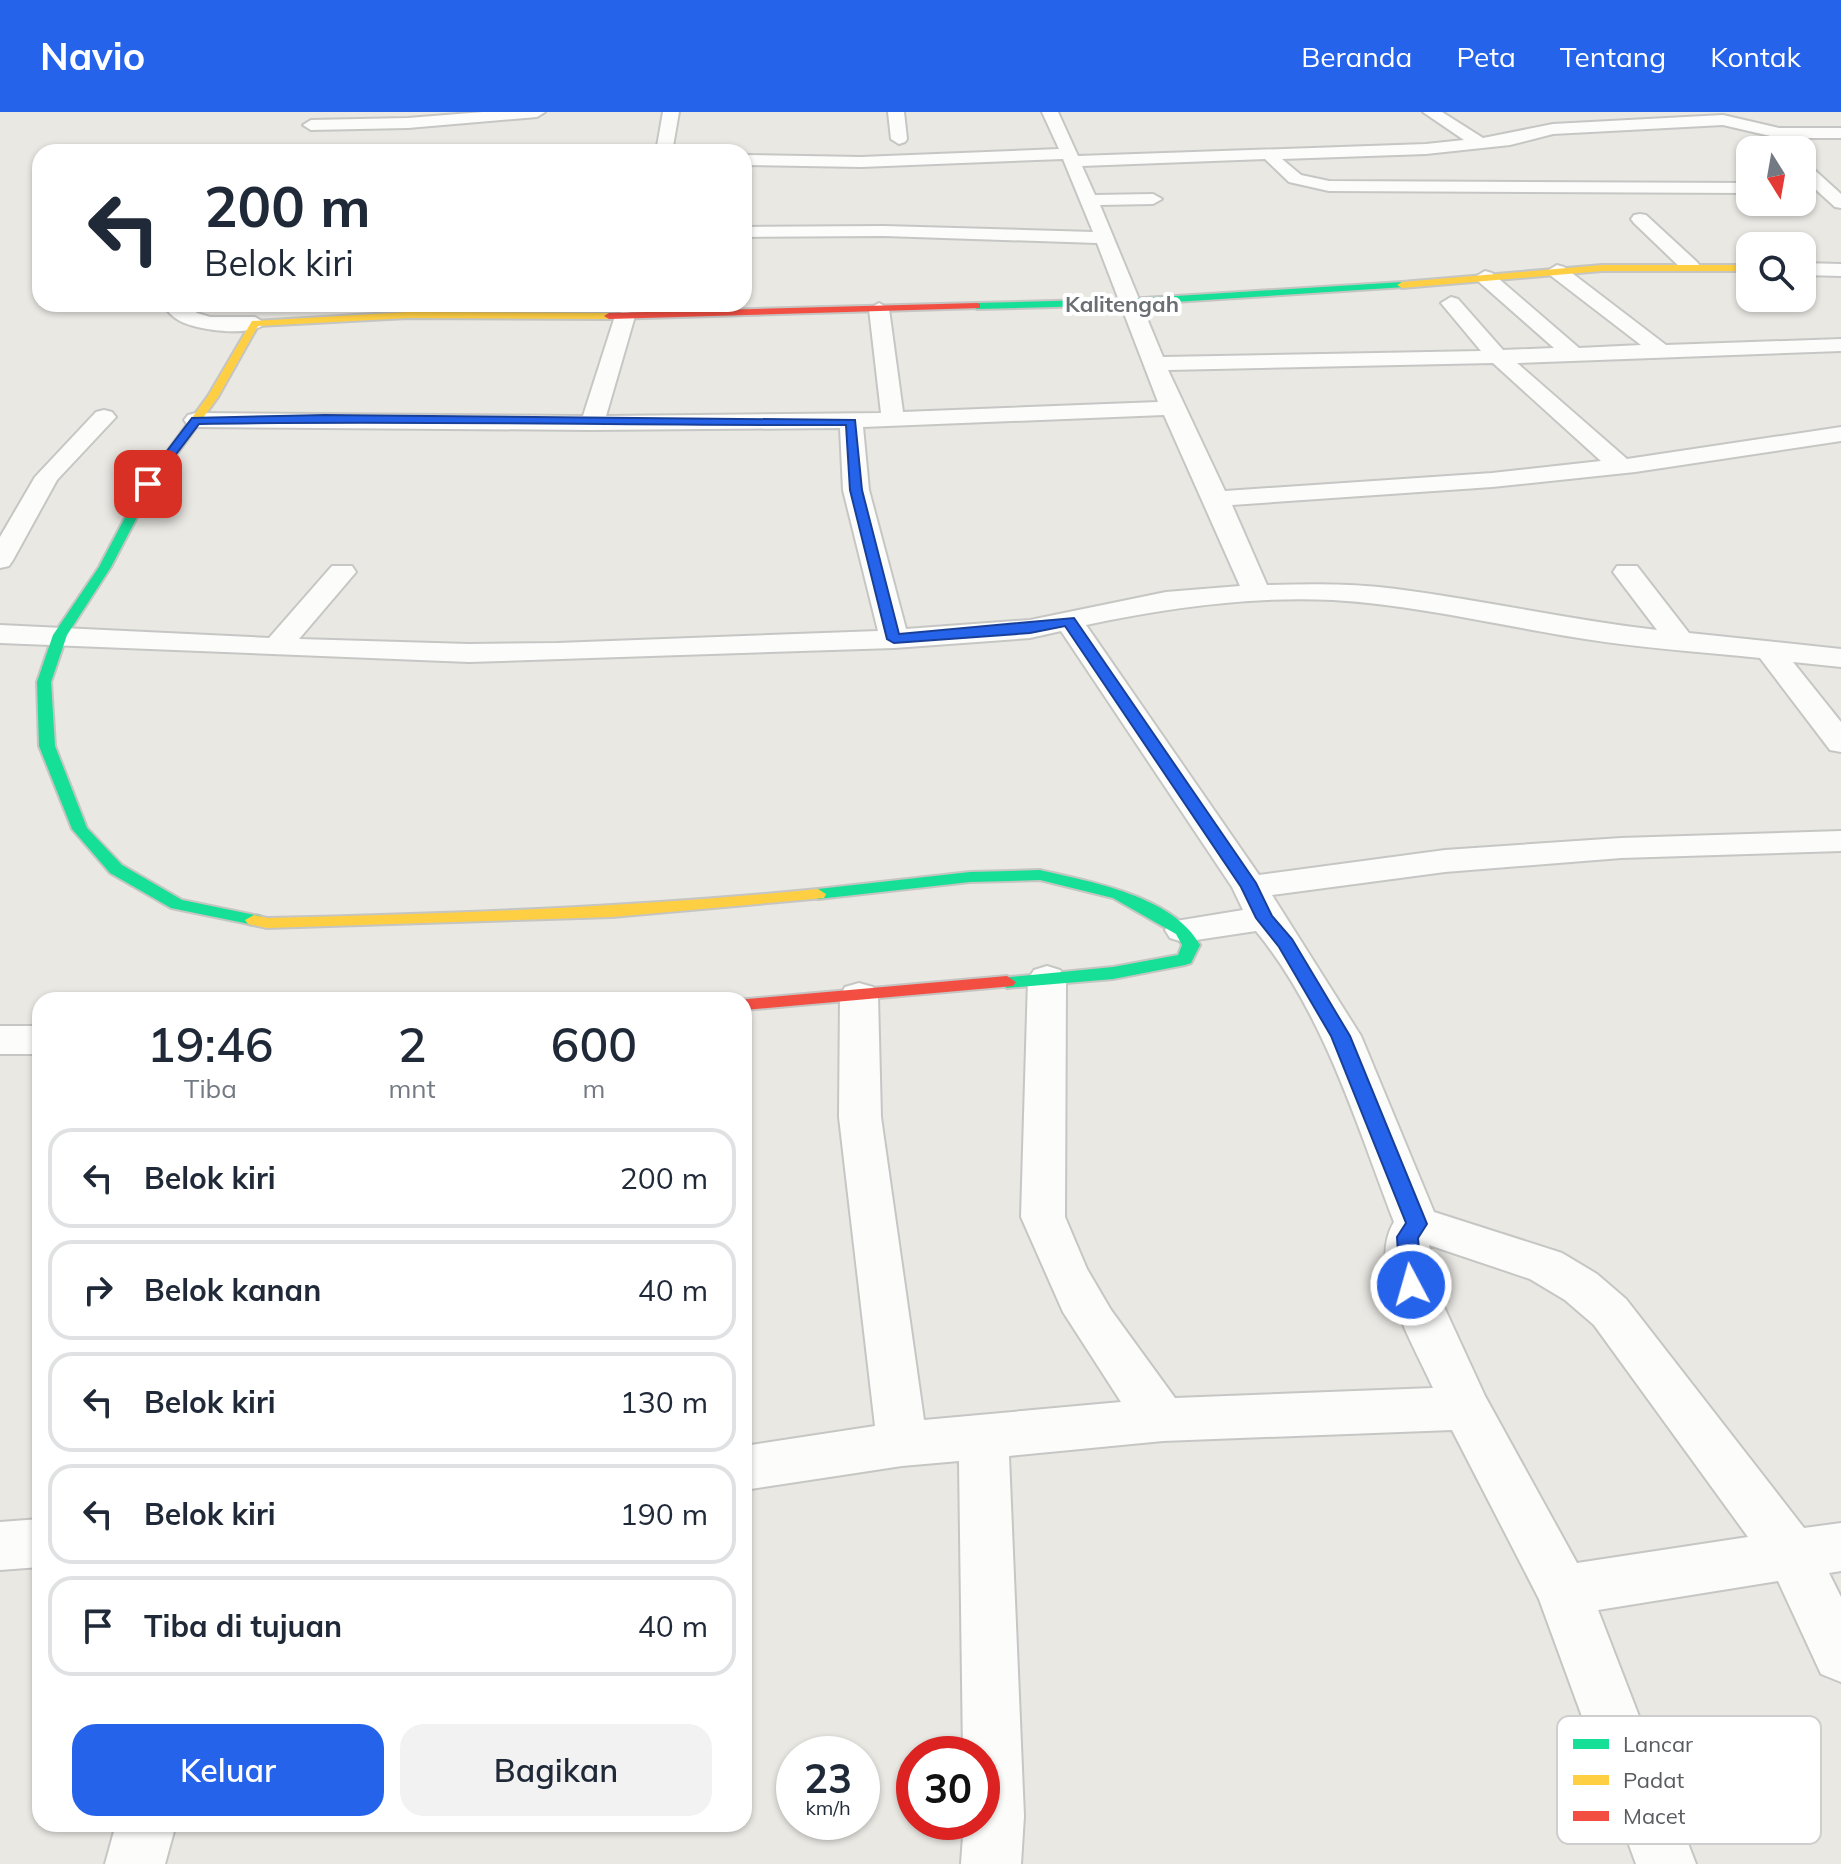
<!DOCTYPE html>
<html lang="id">
<head>
<meta charset="utf-8">
<style>
  :root { --surface:#fff; --page:#f2f2f3; --text:#1f2937; --muted:#747a83; --line:#e0e1e3; --accent:#2563eb }
  body { margin:0; font-family:Mulish,sans-serif; background:var(--page); color:var(--text); height:100vh; display:flex; flex-direction:column; font-size:30px; white-space:nowrap }
  * { box-sizing:border-box; margin:0 }
  p { font-size:26px; color:var(--muted) }
  .icon { flex:none; width:44px; height:44px; fill:none; stroke:currentColor; stroke-width:2; stroke-linecap:round; stroke-linejoin:round }
  .map { position:relative; flex:1; overflow:hidden }
  .panel { position:absolute; left:32px; top:880px; width:720px; height:840px; display:flex; flex-direction:column; background:var(--surface); border-radius:24px; box-shadow:0 2px 6px #0004 }
  .panel>* { flex:none }
  .guide { position:absolute; left:32px; top:32px; width:720px; height:168px; border-radius:24px; box-shadow:0 2px 6px #0004; background:#fff; color:var(--text); overflow:hidden }
  .needle { width:52px; rotate:169deg }
  .controls { position:absolute; left:1736px; top:24px; display:grid; gap:16px }
  .controls a { display:grid; place-items:center; width:80px; height:80px; border-radius:16px; background:var(--surface); box-shadow:0 2px 6px #0004; font-size:40px }
  .speed { position:absolute; left:776px; top:1624px; display:flex; gap:16px; font-size:40px; font-weight:700; text-align:center }
  .speed>* { display:grid; place-content:center; width:104px; height:104px; border-radius:50%; background:var(--surface); box-shadow:0 2px 6px #0004; line-height:1 }
  .speed small { font-size:20px; font-weight:400 }
  .speed .limit { border:12px solid #d22; background:#fff; color:#111 }
  .pin { position:absolute; display:grid; place-items:center; width:68px; height:68px; color:#fff; margin:-34px; border-radius:16px; box-shadow:0 4px 12px #0006 }
  .me { position:absolute; width:88px; margin:-44px; rotate:354deg; stroke-linejoin:round; filter:drop-shadow(0 0 6px #0008) }
  .turn { display:flex; align-items:center; gap:28px; height:168px; padding:0 40px; font-size:36px }
  .turn .icon { width:104px; height:104px; stroke-width:2.5 }
  .turn b { display:block; font-size:56px; line-height:68px }
  .eta { display:flex; justify-content:space-evenly; align-items:center; height:136px; text-align:center }
  .eta b { font-size:48px; font-weight:600; line-height:56px }
  .primary-button { display:flex; gap:16px; margin-top:auto; padding:16px 40px }
  .primary-button a { flex:1; height:92px; border-radius:24px; background:var(--accent); color:#fff; font-size:32px; font-weight:600; line-height:92px; text-align:center }
  .primary-button a+a { background:var(--page); color:var(--text) }
  ul { padding:0; list-style:none }
  li { display:flex; align-items:center; gap:24px; height:100px; margin:0 16px 12px; padding:0 24px; border:4px solid var(--line); border-radius:24px }
  li div { flex:1 }
  li b { display:block; font-size:30px }
  li em { font-style:normal }
  header { display:flex; align-items:center; gap:48px; box-sizing:border-box; height:112px; padding:0 40px; background:var(--accent); color:#fff }
  header strong { font-size:38px }
  nav { display:flex; gap:44px; margin-inline-start:auto; font-size:28px }
  .map>svg:first-child { display:block }
  .lines { fill:none; stroke-linecap:round; stroke-linejoin:round }
  .street-casing { stroke:#c6c6c5; stroke-width:4 }
  .fast-casing { stroke:#c5c5c3; stroke-width:4 }
  .slow-casing { stroke:#c5c5c3; stroke-width:4 }
  .jam-casing { stroke:#c5c5c3; stroke-width:4 }
  .street { fill:#fcfcfb; fill-rule:evenodd }
  .fast { fill:#16e098; fill-rule:evenodd }
  .slow { fill:#ffcf43; fill-rule:evenodd }
  .jam { fill:#f24e42; fill-rule:evenodd }
  .route { fill:#2563eb; stroke:#184099; stroke-width:2 }
  .labels { text-anchor:middle; stroke-width:8; stroke-linejoin:round; paint-order:stroke }
  .far-quarter-label { font-size:22px; font-weight:bold; fill:#6b6e72; stroke:#fff }
  .key { fill:#fff; stroke:#cececf; stroke-width:2 }
  .key-label { font-size:22px; fill:#5a5c60 }
</style>
</head>
<body>
<header>
<strong>Navio</strong>
<nav><a>Beranda</a><a>Peta</a><a>Tentang</a><a>Kontak</a></nav>
</header>
<div class="map">
<svg width="1841" height="1752" viewBox="0 0 1841 1752">
  <rect width="100%" height="100%" fill="#e9e8e3"/>
  <g class="lines">
    <defs>
      <g id="street">
        <path d="M483 0H545L537 5 408 16 311 18 303 13 311 8 408 6Z"/>
        <path d="M663 0H679L672 40H656Z"/>
        <path d="M888 0H904L907 27 905 30 899 32 891 27Z"/>
        <path d="M1042 0H1058L1078 44 1426 32 1464 28 1423 0H1442L1483 26 1553 12 1723 3 1779 16H1841V26H1779L1723 13 1553 22 1510 33 1426 42 1282 47 1301 63 1329 69 1750 71V81L1329 79 1289 70 1265 47 1082 54 1095 83 1153 82 1162 87 1153 92 1100 93 1163 245 1481 239 1441 191 1451 185 1458 187 1503 238 1554 236 1478 169 1475 165 1485 159 1492 161 1579 236 1641 233 1550 163 1547 159 1557 153 1564 155 1666 233 1841 227V239L1517 251 1627 347 1841 315V329L1635 360 1492 375 1232 393 1267 473C1310 472 1353 471 1396 477 1483 488 1569 508 1657 518L1613 460 1617 454H1637L1689 521 1841 537V555L1793 550 1841 610V640L1830 638 1760 546C1702 540 1643 536 1585 527 1501 514 1418 493 1333 488 1250 484 1167 496 1086 513L1259 763 1445 738 1621 726 1841 719V739L1621 746 1445 760 1272 783 1361 924 1434 1100 1562 1141 1597 1162 1626 1187 1804 1416 1841 1411V1459L1829 1461 1841 1485V1570L1821 1562 1778 1469 1598 1498 1696 1752H1636L1539 1487 1452 1318 1163 1329 1009 1344 1024 1704 1021 1752H961L964 1710H982V1642H963L959 1349 902 1354 744 1378V1334L875 1314 839 1005 840 884 845 875 859 871 873 875 878 884 881 1005 924 1308 1121 1290 1063 1200 1021 1105 1028 867 1034 858 1047 854 1060 858 1066 867 1065 1105 1087 1157 1111 1198 1175 1286 1433 1276C1413 1231 1366 1156 1394 1110 1356 1011 1324 902 1256 819L1183 830 1170 826 1165 818 1170 810 1243 798 1232 775 1061 519 1030 526 894 536 469 550 0 531V513L269 526 332 454H352L356 460 299 527 469 532 557 531 878 519 843 378 840 316 592 318 196 315 188 313 184 308 188 303 196 301 583 304 615 204 625 198 635 204 606 304 881 301 869 197 879 191 889 197 903 300 1158 290 1097 131 884 124 744 125V115L884 114 1093 120 1063 47 861 55 744 53V43L861 45 1059 37ZM1493 251 1601 349 1492 361 1225 379 1168 258ZM1164 303 1240 474 1166 480 1030 508 906 517 869 378 863 315ZM1429 1133 1530 1167 1565 1188 1594 1213 1748 1425 1577 1451 1485 1284 1434 1173Z"/>
        <path d="M1802 51 1808 52 1841 82V96L1835 95 1802 65Z"/>
        <path d="M1640 102 1646 103 1697 150 1700 154 1697 158H1683L1634 111 1631 107 1634 103Z"/>
        <path d="M1802 151 1841 152V164L1802 163Z"/>
        <path d="M162 192H184L197 201 210 205H255L265 211C253 226 197 218 180 209 173 205 167 199 162 192Z"/>
        <path d="M104 298 112 300 116 305 57 368 13 448 9 454 0 456V425L35 365 96 300Z"/>
        <rect x="0" y="914" width="40" height="28"/>
        <path d="M40 1407V1455L0 1458V1410Z"/>
        <path d="M116 1712H176L165 1752H105Z"/>
      </g>
      <g id="fast">
        <path d="M1402 170 1405 175 1128 193 977 197 972 194 977 191 1128 187Z"/>
        <path d="M147 371 153 375 111 455 67 523 51 570 55 634 87 716 122 753 182 788 260 804 263 808 254 813 171 796 110 761 72 717 39 634 37 570 53 523 99 455 141 375Z"/>
        <path d="M1040 758C1091 770 1173 784 1200 833L1191 851 1185 853 1113 867 1007 876 998 870 1001 866 1113 855 1178 843 1182 833 1176 822 1113 786 1040 768 970 770 818 787 810 782 818 777 970 760Z"/>
      </g>
      <g id="slow">
        <path d="M1602 153H1750V159H1602L1402 176 1397 173 1402 170Z"/>
        <path d="M408 200 609 201 614 204 609 207 408 206 258 214 218 285 151 378 141 375 208 284 252 209Z"/>
        <path d="M818 777 826 782 824 786 612 805 267 816 248 812 245 808 254 803 267 806C451 802 635 795 818 777Z"/>
      </g>
      <g id="jam">
        <path d="M977 191 980 192V196L609 207 604 204 609 201Z"/>
        <path d="M1007 864 1016 870 1013 874 744 898V888H737Z"/>
      </g>
    </defs>
    <use href="#street" class="street-casing"/>
    <use href="#fast" class="fast-casing"/>
    <use href="#slow" class="slow-casing"/>
    <use href="#jam" class="jam-casing"/>
    <use href="#street" class="street"/>
    <use href="#fast" class="fast"/>
    <use href="#slow" class="slow"/>
    <use href="#jam" class="jam"/>
  </g>
  <path class="route" d="M325 303 855 308 862 378 899 522 1074 506 1256 771 1272 804 1292 827 1350 924 1427 1112 1418 1126 1422 1173 1419 1179 1411 1181 1403 1179 1400 1173 1397 1125 1406 1111 1331 924 1279 835 1256 806 1241 775 1065 514 1030 521 894 531 887 527 850 378 846 313C630 314 414 308 199 312L152 374 142 372 192 306Z"/>
  <g class="labels">
    <g class="far-quarter-label">
      <text x="1122" y="200">Kalitengah</text>
    </g>
  </g>
  <rect x="1557" y="1604" width="264" height="128" rx="12" class="key"/>
  <rect x="1573" y="1627" width="36" height="10" fill="#16e098"/>
  <rect x="1573" y="1663" width="36" height="10" fill="#ffcf43"/>
  <rect x="1573" y="1699" width="36" height="10" fill="#f24e42"/>
  <g class="key-label">
    <text x="1623" y="1640">Lancar</text>
    <text x="1623" y="1676">Padat</text>
    <text x="1623" y="1712">Macet</text>
  </g>
</svg>
<div class="controls">
<a><svg class="needle" viewBox="-14 -14 28 28"><path d="M0-13l5 13h-10z" fill="#e53935"/><path d="M0 13l5-13h-10z" fill="#747a83"/></svg></a>
<a><svg class="icon" aria-label="search" viewBox="0 0 24 24"><circle cx="10" cy="10" r="6"/><path d="M15 15l6 6"/></svg></a>
</div>
<div class="speed"><div>23<small>km/h</small></div><div class="limit">30</div></div>
<div class="pin" style="left:148px;top:372px;background:#d93025"><svg class="icon" aria-label="arrive" viewBox="0 0 24 24"><path d="M6 21V4h12l-3 4 3 4H6"/></svg></div>
<svg class="me" style="left:1411px;top:1173px" viewBox="-20 -20 40 40"><circle r="17" fill="#2563eb" stroke="#fff" stroke-width="3"/><path d="M0-11L8 9 0 5-8 9z" fill="#fff"/></svg>
<div class="guide">
<div class="turn"><svg class="icon" aria-label="left" viewBox="0 0 24 24"><path d="M17 20v-9H6M10 6l-5 5 5 5"/></svg><div><b>200 m</b>Belok kiri</div></div>
</div>
<section class="panel">
<div class="eta">
<div><b>19:46</b><p>Tiba</p></div>
<div><b>2</b><p>mnt</p></div>
<div><b>600</b><p>m</p></div>
</div>
<ul>
<li><svg class="icon" aria-label="left" viewBox="0 0 24 24"><path d="M17 20v-9H6M10 6l-5 5 5 5"/></svg><div><b>Belok kiri</b></div><em>200 m</em></li>
<li><svg class="icon" aria-label="right" viewBox="0 0 24 24"><path d="M7 20v-9h11M14 6l5 5-5 5"/></svg><div><b>Belok kanan</b></div><em>40 m</em></li>
<li><svg class="icon" aria-label="left" viewBox="0 0 24 24"><path d="M17 20v-9H6M10 6l-5 5 5 5"/></svg><div><b>Belok kiri</b></div><em>130 m</em></li>
<li><svg class="icon" aria-label="left" viewBox="0 0 24 24"><path d="M17 20v-9H6M10 6l-5 5 5 5"/></svg><div><b>Belok kiri</b></div><em>190 m</em></li>
<li><svg class="icon" aria-label="arrive" viewBox="0 0 24 24"><path d="M6 21V4h12l-3 4 3 4H6"/></svg><div><b>Tiba di tujuan</b></div><em>40 m</em></li>
</ul>
<div class="primary-button"><a>Keluar</a><a>Bagikan</a></div>
</section>
</div>
</body>
</html>
